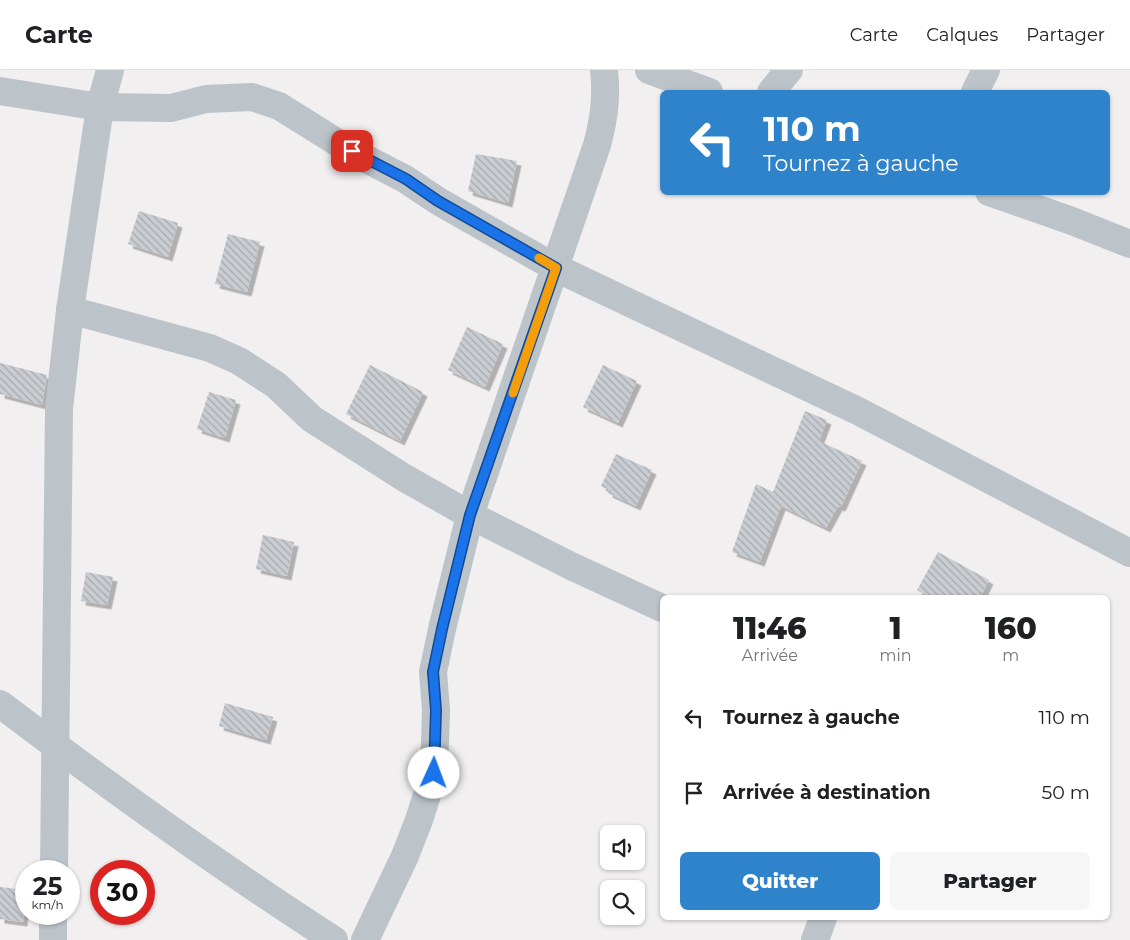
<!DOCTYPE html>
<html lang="fr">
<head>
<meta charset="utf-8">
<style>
  :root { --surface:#fff; --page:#f6f6f6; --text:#202124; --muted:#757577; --line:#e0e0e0; --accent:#2e83cb }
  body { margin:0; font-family:Montserrat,sans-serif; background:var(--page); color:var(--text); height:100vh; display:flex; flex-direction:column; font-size:19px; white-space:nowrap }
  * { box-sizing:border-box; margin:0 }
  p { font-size:16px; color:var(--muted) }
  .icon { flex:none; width:28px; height:28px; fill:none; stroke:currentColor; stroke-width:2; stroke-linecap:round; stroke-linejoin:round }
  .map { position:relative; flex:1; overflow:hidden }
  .panel { position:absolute; left:660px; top:525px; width:450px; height:325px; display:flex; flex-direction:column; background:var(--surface); border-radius:8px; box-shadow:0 1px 4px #0004 }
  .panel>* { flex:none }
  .top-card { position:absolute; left:660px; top:20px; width:450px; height:105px; border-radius:8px; box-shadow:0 1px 4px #0004; background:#2e83cb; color:#fff; overflow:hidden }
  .controls { position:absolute; left:600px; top:755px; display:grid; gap:10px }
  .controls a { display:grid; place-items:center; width:45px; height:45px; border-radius:8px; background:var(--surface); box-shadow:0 1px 4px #0004; font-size:25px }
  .speed { position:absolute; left:15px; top:790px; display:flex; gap:10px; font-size:25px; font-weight:700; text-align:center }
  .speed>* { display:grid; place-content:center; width:65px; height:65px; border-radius:50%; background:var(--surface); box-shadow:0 1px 4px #0004; line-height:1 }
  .speed small { font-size:12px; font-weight:400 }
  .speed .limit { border:8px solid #d22; background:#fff; color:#111 }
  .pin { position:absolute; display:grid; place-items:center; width:42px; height:42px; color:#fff; margin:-21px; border-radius:10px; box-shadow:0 2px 8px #0006 }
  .me { position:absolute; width:55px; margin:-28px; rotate:2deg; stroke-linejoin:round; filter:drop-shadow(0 0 4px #0008) }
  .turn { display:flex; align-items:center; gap:18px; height:105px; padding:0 20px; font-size:22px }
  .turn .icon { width:65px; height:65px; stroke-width:2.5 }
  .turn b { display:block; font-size:35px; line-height:42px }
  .eta { display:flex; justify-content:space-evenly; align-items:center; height:85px; text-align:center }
  .eta b { font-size:30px; font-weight:800; line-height:35px }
  .button { display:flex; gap:10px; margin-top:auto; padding:10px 20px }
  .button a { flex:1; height:58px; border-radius:8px; background:var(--accent); color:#fff; font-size:20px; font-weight:800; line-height:58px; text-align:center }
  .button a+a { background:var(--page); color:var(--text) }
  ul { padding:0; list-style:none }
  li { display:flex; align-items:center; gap:15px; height:75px; padding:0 20px }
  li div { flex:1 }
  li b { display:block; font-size:19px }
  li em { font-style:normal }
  header { display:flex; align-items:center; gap:30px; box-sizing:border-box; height:70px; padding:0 25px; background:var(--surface); border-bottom:1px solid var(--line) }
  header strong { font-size:24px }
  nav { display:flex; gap:28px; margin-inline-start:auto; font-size:18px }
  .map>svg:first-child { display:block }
  .building { fill:url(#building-back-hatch); filter:url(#shadow) }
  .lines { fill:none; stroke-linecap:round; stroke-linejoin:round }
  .minor { stroke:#bcc4ca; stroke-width:28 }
  .route-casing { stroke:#114b97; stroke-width:12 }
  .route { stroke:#1a73e8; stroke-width:9 }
  .slow { stroke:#f59e0b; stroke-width:9 }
</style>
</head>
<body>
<header>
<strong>Carte</strong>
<nav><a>Carte</a><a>Calques</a><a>Partager</a></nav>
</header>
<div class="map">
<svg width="1130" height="870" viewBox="0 0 1130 870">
  <defs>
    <pattern id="building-back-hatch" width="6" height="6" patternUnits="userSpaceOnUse" patternTransform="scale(1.25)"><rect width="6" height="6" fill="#c9ccd1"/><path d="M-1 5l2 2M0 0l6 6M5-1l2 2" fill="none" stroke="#a5a8ad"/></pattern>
    <filter id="shadow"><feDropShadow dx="4.5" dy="4.5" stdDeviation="0" flood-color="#0004"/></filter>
  </defs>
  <rect width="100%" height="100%" fill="#f1efef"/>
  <g class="building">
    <path d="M476 84 517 91 508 133 468 121Z"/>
    <path d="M139 141 178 153 168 187 128 174Z"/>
    <path d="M228 164 260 172 247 222 215 214Z"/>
    <path d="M467 257 503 274 485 317 448 300Z"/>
    <path d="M0 293 47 305 42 335 0 324Z"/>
    <path d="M370 295 423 322 400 371 346 344Z"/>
    <path d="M603 295 637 311 618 353 583 337Z"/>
    <path d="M209 322 236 330 225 368 197 359Z"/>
    <path d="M805 341 827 350 819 371 862 391 841 437 838 436 826 458 781 436 760 492 732 482 756 414 773 422Z"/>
    <path d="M616 384 652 400 636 436 608 423 609 420 601 416Z"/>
    <path d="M263 465 294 472 287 506 256 499Z"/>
    <path d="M938 482 989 510 980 528H931L917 520Z"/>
    <path d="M86 502 113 507 107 535 81 531Z"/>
    <path d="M225 633 273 647 266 670 219 656Z"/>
    <path d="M0 817 26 820 23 852 0 849Z"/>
  </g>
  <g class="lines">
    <g class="minor">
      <path d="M649 0 709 22"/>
      <path d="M0 21 100 37 171 38 206 29 252 27 279 36 351 81 405 109 438 131 556 198 858 341 1130 483"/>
      <path d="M771 22 789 0"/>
      <path d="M975 22 986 0"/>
      <path d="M989 122 1072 151 1130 174"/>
      <path d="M70 240 210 278 239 291 276 315 312 349 403 407 470 445 571 496 662 538"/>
      <path d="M0 634C108 716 219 796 334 870"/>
      <path d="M54 801 59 339 70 240 100 37 110 0"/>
      <path d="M53 870V844"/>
      <path d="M365 870 405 786 419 750 434 703 436 640 433 602 442 559 470 445 597 75C604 49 607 27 604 0"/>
      <path d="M815 870 823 848"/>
    </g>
  </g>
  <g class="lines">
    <defs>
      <path id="route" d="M352 81 406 109 438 131 556 198 470 445 442 559 433 602 436 640 434 703"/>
    </defs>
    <use href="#route" class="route-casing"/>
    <use href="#route" class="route"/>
    <path class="slow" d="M513 323 556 198 539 188"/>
  </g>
</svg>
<div class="controls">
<a><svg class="icon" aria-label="sound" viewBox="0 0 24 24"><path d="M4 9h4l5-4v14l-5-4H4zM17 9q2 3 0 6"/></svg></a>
<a><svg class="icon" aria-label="search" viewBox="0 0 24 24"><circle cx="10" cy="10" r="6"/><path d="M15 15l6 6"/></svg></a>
</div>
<div class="speed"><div>25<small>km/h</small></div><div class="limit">30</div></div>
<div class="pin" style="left:352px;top:81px;background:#d93025"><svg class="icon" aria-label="arrive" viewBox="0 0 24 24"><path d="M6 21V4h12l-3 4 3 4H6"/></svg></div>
<svg class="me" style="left:434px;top:703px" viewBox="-20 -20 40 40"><circle r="19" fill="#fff"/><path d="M0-13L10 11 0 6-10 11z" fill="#1a73e8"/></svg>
<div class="top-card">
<div class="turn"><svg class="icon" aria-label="left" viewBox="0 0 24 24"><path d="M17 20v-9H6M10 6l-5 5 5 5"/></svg><div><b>110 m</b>Tournez à gauche</div></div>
</div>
<section class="panel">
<div class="eta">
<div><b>11:46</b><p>Arrivée</p></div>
<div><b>1</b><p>min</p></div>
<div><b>160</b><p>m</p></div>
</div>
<ul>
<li><svg class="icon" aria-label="left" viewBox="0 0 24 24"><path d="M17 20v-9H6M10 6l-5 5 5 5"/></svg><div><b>Tournez à gauche</b></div><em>110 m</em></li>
<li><svg class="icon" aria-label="arrive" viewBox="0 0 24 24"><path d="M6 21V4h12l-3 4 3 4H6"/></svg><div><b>Arrivée à destination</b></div><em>50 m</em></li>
</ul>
<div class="button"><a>Quitter</a><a>Partager</a></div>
</section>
</div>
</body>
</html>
